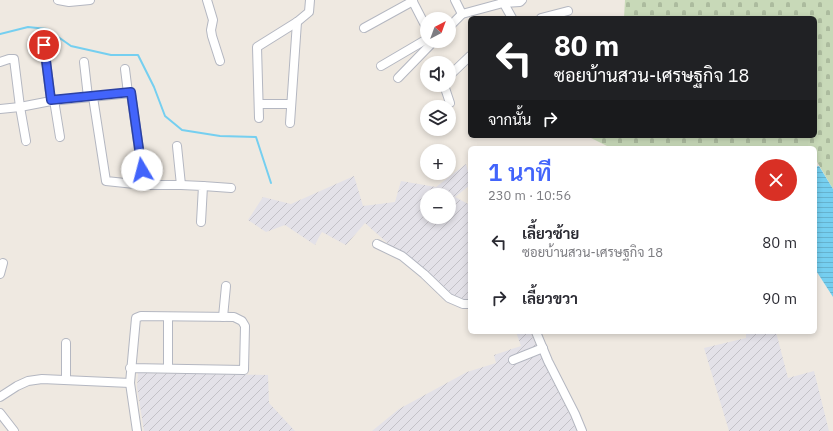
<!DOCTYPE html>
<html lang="th">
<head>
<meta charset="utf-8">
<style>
  :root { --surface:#fff; --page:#f2f2f3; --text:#2b2b33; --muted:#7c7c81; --accent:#4264fb }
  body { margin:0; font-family:"IBM Plex Sans",Sarabun,sans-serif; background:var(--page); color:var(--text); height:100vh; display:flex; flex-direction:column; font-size:15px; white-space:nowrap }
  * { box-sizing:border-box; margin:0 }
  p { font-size:13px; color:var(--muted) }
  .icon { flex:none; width:22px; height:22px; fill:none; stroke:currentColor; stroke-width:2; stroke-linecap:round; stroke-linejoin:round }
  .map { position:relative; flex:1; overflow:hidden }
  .side { position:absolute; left:468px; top:146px; width:349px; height:188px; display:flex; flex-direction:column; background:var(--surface); border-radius:6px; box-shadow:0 2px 6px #0003 }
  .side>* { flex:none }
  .hud { position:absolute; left:468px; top:16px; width:349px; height:122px; border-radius:6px; box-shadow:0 2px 6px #0003; background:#202124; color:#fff; overflow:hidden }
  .needle { width:26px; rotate:41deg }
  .buttons { position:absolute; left:420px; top:12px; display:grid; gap:8px }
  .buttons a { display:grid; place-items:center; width:36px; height:36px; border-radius:50%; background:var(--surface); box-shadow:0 2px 6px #0003; font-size:20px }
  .pin { position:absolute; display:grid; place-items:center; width:34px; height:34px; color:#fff; margin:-17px; border:2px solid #fff; border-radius:50%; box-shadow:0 1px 4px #0007 }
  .me { position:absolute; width:44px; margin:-22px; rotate:352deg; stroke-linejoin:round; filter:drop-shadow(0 0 3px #0008) }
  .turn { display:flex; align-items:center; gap:14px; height:84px; padding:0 20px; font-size:18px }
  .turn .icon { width:52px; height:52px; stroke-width:2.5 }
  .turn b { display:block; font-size:28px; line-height:34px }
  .then { display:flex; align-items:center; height:38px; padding:0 20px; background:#0003; gap:8px; font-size:15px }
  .round { display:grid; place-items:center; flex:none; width:42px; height:42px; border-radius:21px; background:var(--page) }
  .overview { display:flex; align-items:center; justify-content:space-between; height:68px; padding:0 20px }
  h1 { font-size:24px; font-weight:600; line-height:30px; color:var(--accent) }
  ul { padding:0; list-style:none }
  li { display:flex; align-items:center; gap:12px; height:56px; padding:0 20px }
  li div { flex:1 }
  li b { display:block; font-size:15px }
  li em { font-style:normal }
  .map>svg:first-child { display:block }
  .industrial { fill:url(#industrial-furrows); fill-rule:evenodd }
  .cemetery { fill:url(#cemetery-stones) }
  .water { fill:url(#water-rules) }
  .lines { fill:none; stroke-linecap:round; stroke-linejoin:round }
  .stream { stroke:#75cff0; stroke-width:2 }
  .minor-casing { stroke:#b4b7c1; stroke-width:10 }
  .minor { stroke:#fff; stroke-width:8 }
  .route-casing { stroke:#2b41a3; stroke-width:10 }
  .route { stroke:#4264fb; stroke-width:7 }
</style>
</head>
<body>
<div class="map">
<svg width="833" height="431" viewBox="0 0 833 431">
  <defs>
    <pattern id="industrial-furrows" width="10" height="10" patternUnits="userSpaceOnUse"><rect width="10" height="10" fill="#e3e1e8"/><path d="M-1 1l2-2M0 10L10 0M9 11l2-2" fill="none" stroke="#c3c1c7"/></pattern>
    <pattern id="cemetery-stones" width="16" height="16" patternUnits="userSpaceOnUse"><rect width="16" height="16" fill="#c8d9b8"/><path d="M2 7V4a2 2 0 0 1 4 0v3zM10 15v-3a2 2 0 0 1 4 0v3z" fill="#acbb9e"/></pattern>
    <pattern id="water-rules" width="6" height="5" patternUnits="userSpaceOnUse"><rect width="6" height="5" fill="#75cff0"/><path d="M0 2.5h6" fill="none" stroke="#66b2ce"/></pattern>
  </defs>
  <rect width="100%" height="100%" fill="#efe9e1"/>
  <g class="industrial">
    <path d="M466 164 470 179V185L455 197 470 205V301H465L452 295 393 248 365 223 346 245 322 232 319 237 315 245 285 225 266 232 248 220 263 197 291 204 354 176 363 206 395 202 401 181 436 187ZM427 195H449V217H427Z"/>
    <path d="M516 332H530L545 365 570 415 577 431H372L399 409 467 372 496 363 494 355 521 346Z"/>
    <path d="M746 332H776L788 378 814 371 829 431H729L704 348 746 338Z"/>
    <path d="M138 373 268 375 269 403 295 431H144L137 387Z"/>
  </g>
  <path class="cemetery" d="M625 0H833V189L816 160H815V148H611L587 136H815V18H624Z"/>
  <path class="water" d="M819 166 833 189V297L815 269V167Z"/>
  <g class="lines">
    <path class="stream" d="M0 34 28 27 47 29 71 46 111 55H138L154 87 165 116 182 130 220 136 256 137 271 183"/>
    <defs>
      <g id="minor">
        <path d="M58 0 69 2 90 0"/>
        <path d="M207 0 213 20 211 30 212 36 220 61"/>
        <path d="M412 0 427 29"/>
        <path d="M455 0 462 14"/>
        <path d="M502 0 512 18"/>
        <path d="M541 18 568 11"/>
        <path d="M449 27 462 14 503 3 520 2 522 0"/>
        <path d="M364 28 413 1"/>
        <path d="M44 45 51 101"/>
        <path d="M0 62 9 59H14L20 107 26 141"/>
        <path d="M84 62 88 97"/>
        <path d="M381 66 427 39"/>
        <path d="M125 69 128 93"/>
        <path d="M449 76 470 56"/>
        <path d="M398 78 434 41"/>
        <path d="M445 85V88L450 103"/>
        <path d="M93 97 106 181 144 185"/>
        <path d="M54 100 60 137"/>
        <path d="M259 104H291"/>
        <path d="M0 109 20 107 51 101 131 93 144 185H181L203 186 201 222"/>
        <path d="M259 118 257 47 297 22 309 12 310 0"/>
        <path d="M290 123 297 22"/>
        <path d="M177 146 181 185"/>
        <path d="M203 186 231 188"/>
        <path d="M377 244 402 256 424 274 449 298 463 304H470"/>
        <path d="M0 274 3 263"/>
        <path d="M223 317 226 286"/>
        <path d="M536 332 548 361 575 414 582 431"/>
        <path d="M513 360 543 348"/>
        <path d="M130 368 244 370 245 326 242 321 234 317 141 316 136 318 130 383 137 431"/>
        <path d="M168 368V317"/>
        <path d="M66 380V343"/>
        <path d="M0 397 17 386 28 381 42 379 130 383"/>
        <path d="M0 413 14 431"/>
      </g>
    </defs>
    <use href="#minor" class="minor-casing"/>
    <use href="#minor" class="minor"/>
  </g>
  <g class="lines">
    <defs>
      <path id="route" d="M44 45 51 100 131 92 142 170"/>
    </defs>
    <use href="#route" class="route-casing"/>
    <use href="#route" class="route"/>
  </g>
</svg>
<div class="buttons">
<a><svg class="needle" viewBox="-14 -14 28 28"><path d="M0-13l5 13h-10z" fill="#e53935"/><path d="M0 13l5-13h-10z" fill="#7c7c81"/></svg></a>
<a><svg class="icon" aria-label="sound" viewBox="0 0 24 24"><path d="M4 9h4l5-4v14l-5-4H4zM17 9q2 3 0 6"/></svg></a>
<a><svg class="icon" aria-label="layers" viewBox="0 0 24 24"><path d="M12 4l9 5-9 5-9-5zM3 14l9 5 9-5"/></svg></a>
<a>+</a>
<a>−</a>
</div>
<div class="pin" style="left:44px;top:45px;background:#d93025"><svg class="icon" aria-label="arrive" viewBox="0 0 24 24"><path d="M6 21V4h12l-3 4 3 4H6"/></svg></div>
<svg class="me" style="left:142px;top:170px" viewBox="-20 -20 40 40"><circle r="19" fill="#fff"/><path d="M0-13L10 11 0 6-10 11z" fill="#4264fb"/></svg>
<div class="hud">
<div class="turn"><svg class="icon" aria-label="left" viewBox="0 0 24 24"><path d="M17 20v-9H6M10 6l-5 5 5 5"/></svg><div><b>80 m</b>ซอยบ้านสวน-เศรษฐกิจ 18</div></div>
<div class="then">จากนั้น<svg class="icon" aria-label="right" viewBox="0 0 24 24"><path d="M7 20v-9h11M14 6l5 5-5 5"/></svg></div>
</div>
<section class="side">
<div class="overview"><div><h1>1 นาที</h1><p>230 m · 10:56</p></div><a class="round" style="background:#d93025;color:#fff"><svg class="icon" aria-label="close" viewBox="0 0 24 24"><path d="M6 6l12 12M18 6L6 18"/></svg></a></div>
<ul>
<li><svg class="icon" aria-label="left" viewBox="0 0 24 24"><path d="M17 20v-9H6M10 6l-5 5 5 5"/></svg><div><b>เลี้ยวซ้าย</b><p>ซอยบ้านสวน-เศรษฐกิจ 18</p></div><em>80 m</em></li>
<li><svg class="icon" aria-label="right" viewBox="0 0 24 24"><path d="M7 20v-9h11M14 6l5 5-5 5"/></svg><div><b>เลี้ยวขวา</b></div><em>90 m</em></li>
</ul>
</section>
</div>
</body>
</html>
